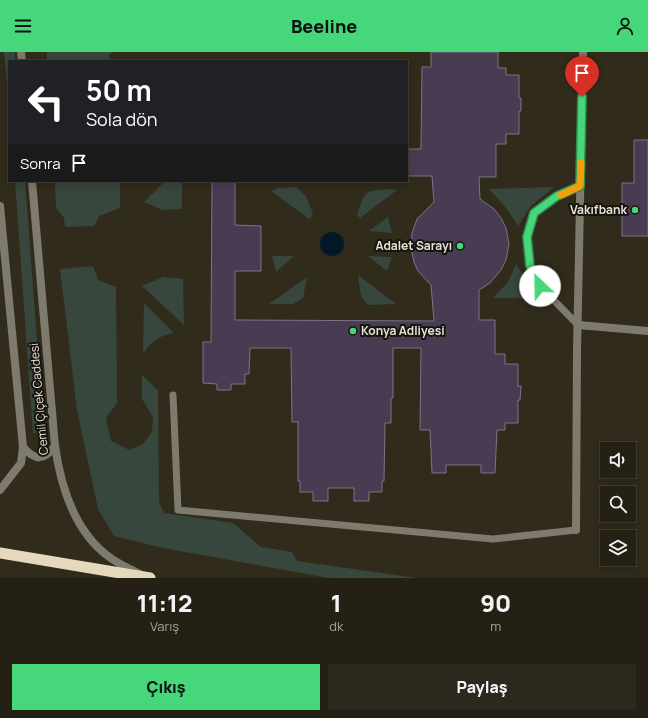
<!DOCTYPE html>
<html lang="tr">
<head>
<meta charset="utf-8">
<style>
  :root { --surface:#252014; --page:#2d281d; --text:#f1f3f6; --muted:#a3a3a0; --line:#423e34; --accent:#46d77a }
  body { margin:0; font-family:Manrope,sans-serif; background:var(--page); color:var(--text); height:100vh; display:flex; flex-direction:column; font-size:15px; white-space:nowrap }
  * { box-sizing:border-box; margin:0 }
  p { font-size:13px; color:var(--muted) }
  .icon { flex:none; width:22px; height:22px; fill:none; stroke:currentColor; stroke-width:2; stroke-linecap:round; stroke-linejoin:round }
  .map { position:relative; height:526px; overflow:hidden }
  .details { display:flex; flex-direction:column; background:var(--surface); flex:1 }
  .details>* { flex:none }
  .guide { position:absolute; left:8px; top:8px; width:400px; height:122px; border-radius:0px; box-shadow:0 2px 10px #0003,0 0 0 1px var(--line); background:#202124; color:#fff; overflow:hidden }
  .buttons { position:absolute; left:600px; top:390px; display:grid; gap:8px }
  .buttons a { display:grid; place-items:center; width:36px; height:36px; border-radius:0px; background:var(--surface); box-shadow:0 2px 10px #0003,0 0 0 1px var(--line); font-size:20px }
  .pin { position:absolute; display:grid; place-items:center; width:34px; height:34px; color:#fff; margin:-41px -17px; border-radius:50% 50% 50% 0; rotate:-45deg; box-shadow:0 0 4px #0007 }
  .pin .icon { rotate:45deg }
  .me { position:absolute; width:44px; margin:-22px; rotate:336deg; stroke-linejoin:round; filter:drop-shadow(0 0 3px #0008) }
  .turn { display:flex; align-items:center; gap:14px; height:84px; padding:0 12px; font-size:18px }
  .turn .icon { width:52px; height:52px; stroke-width:2.5 }
  .turn b { display:block; font-size:28px; line-height:34px }
  .then { display:flex; align-items:center; height:38px; padding:0 12px; background:#0003; gap:8px; font-size:15px }
  .eta { display:flex; justify-content:space-evenly; align-items:center; height:68px; text-align:center }
  .eta b { font-size:24px; font-weight:800; line-height:28px }
  .action { display:flex; gap:8px; margin-top:auto; padding:8px 12px }
  .action a { flex:1; height:46px; border-radius:0px; background:var(--accent); color:#111; font-size:16px; font-weight:800; line-height:46px; text-align:center }
  .action a+a { background:var(--page); color:var(--text) }
  header { display:flex; justify-content:space-between; align-items:center; height:52px; padding:0 12px; background:var(--accent); color:#111; font-size:18px; font-weight:800 }
  .map>svg:first-child { display:block }
  .green { fill:#37473d }
  .water { fill:#031928 }
  .building { fill:#483c53; stroke:#7c7485 }
  .lines { fill:none; stroke-linecap:round; stroke-linejoin:round }
  .service { stroke:#7f7a6e; stroke-width:7 }
  .minor { stroke:#7f7a6e; stroke-width:8 }
  .tertiary { stroke:#7f7a6e; stroke-width:8 }
  .trunk { stroke:#e5d9bd; stroke-width:11 }
  .route-casing { stroke:#2e8c4f; stroke-width:10 }
  .route { stroke:#46d77a; stroke-width:7 }
  .slow { stroke:#f59e0b; stroke-width:7 }
  .poi-dot { fill:#46d77a; stroke:#17140d; stroke-width:1.5 }
  .labels { text-anchor:middle; stroke-width:4; stroke-linejoin:round; paint-order:stroke }
  .poi-label { font-size:12px; font-weight:bold; fill:#e7e3d9; stroke:#17140d; text-anchor:end }
  .street-label { font-size:12px; fill:#e7e3d9; stroke:#17140d }
</style>
</head>
<body>
<header><svg class="icon" aria-label="menu" viewBox="0 0 24 24"><path d="M4 6h16M4 12h16M4 18h16"/></svg>Beeline<svg class="icon" aria-label="person" viewBox="0 0 24 24"><circle cx="12" cy="8" r="4"/><path d="M4 21q1-7 8-7t8 7"/></svg></header>
<div class="map">
<svg width="648" height="526" viewBox="0 0 648 526">
  <rect width="100%" height="100%" fill="#312b1b"/>
  <g class="green">
    <path d="M4 0H15V9H9V55Z"/>
    <path d="M47 0H113L109 3V9H47Z"/>
    <path d="M15 129H25L44 381H33Z"/>
    <path d="M55 129H120V156L99 164 94 174 65 175 64 166 56 156Z"/>
    <path d="M165 129H182V157L163 158 144 150Z"/>
    <path d="M296 135 306 144 313 162 309 167 271 139 278 136Z"/>
    <path d="M554 135 531 154 518 174 506 156 489 137Z"/>
    <path d="M392 137 397 138 360 166 357 163C365 138 365 138 392 137Z"/>
    <path d="M388 165 392 181 369 179Z"/>
    <path d="M272 204H294L276 220Z"/>
    <path d="M368 204 392 205 387 219Z"/>
    <path d="M516 212 527 229 543 246H493L508 230Z"/>
    <path d="M93 214 98 228 116 235 117 351 106 366 111 389 129 398 143 392 152 380 153 365 142 347V323L158 338 159 450 164 461 233 471 261 495 292 500 297 509 417 526H329L163 496 114 484 98 457 77 358 60 217Z"/>
    <path d="M358 223 396 252 368 253 361 244Z"/>
    <path d="M163 225 183 227 184 273 142 234Z"/>
    <path d="M307 225 303 246 293 252H269Z"/>
    <path d="M144 251 174 281C159 284 151 289 143 302Z"/>
  </g>
  <circle class="water" cx="332" cy="192" r="12"/>
  <g class="building">
    <path d="M431 0H498V16H506V23H519V46H521V59H519V82H506V92H496V125H479L480 147 494 157 501 166 506 176 509 192 506 208 501 218 490 231 479 238V268H495V302H505V312H518V334H521L520 348H518V371H505V378H497L495 421H481V413H446V421H432L430 378H420L421 296H393V346H391V371H385L384 429H382V440H369V449H354V436H328V449H313V440H300V429H298V370H292L291 296H250L249 322H245V332H231V338H217V332L203 331V290H211L212 129H235V173L261 174V219H235V268L434 269 431 233 418 219 414 210 411 196 412 181 417 167 434 150 432 124H407V97H421L422 15H431Z"/>
    <path d="M634 88H648V184H622V131H634Z"/>
  </g>
  <g class="lines">
    <g class="service">
      <path d="M578 273 540 234 530 214 527 185 534 161 557 145 580 134"/>
      <path d="M173 343 178 458 493 487 576 478"/>
    </g>
    <g class="minor">
      <path d="M578 273 648 279"/>
      <path d="M576 478 577 301 583 0"/>
    </g>
    <g class="tertiary">
      <path d="M21 0 22 9"/>
      <path d="M32 129 55 394C61 436 75 482 112 507 121 513 130 517 140 522"/>
      <path d="M0 154 23 395 21 411 0 438"/>
      <path d="M23 395C35 409 44 409 55 394"/>
    </g>
    <path class="trunk" d="M0 501 150 526"/>
  </g>
  <g class="lines">
    <defs>
      <path id="route" d="M540 234 530 214 527 185 534 161 557 144 580 134 582 45"/>
    </defs>
    <use href="#route" class="route-casing"/>
    <use href="#route" class="route"/>
    <path class="slow" d="M561 143 580 134 581 111"/>
  </g>
  <g class="poi-dot">
    <circle cx="635" cy="158" r="4"/>
    <circle cx="460" cy="194" r="4"/>
    <circle cx="353" cy="279" r="4"/>
  </g>
  <g class="labels">
    <g class="poi-label">
      <text x="627" y="162">Vakıfbank</text>
      <text x="452" y="198">Adalet Sarayı</text>
      <text x="361" y="283" text-anchor="start">Konya Adliyesi</text>
    </g>
    <g class="street-label">
      <text transform="translate(39 347) rotate(-95)" y="4">Cemil Çiçek Caddesi</text>
    </g>
  </g>
</svg>
<div class="buttons">
<a><svg class="icon" aria-label="sound" viewBox="0 0 24 24"><path d="M4 9h4l5-4v14l-5-4H4zM17 9q2 3 0 6"/></svg></a>
<a><svg class="icon" aria-label="search" viewBox="0 0 24 24"><circle cx="10" cy="10" r="6"/><path d="M15 15l6 6"/></svg></a>
<a><svg class="icon" aria-label="layers" viewBox="0 0 24 24"><path d="M12 4l9 5-9 5-9-5zM3 14l9 5 9-5"/></svg></a>
</div>
<div class="pin" style="left:582px;top:45px;background:#d93025"><svg class="icon" aria-label="arrive" viewBox="0 0 24 24"><path d="M6 21V4h12l-3 4 3 4H6"/></svg></div>
<svg class="me" style="left:540px;top:234px" viewBox="-20 -20 40 40"><circle r="19" fill="#fff"/><path d="M0-13L10 11 0 6-10 11z" fill="#46d77a"/></svg>
<div class="guide">
<div class="turn"><svg class="icon" aria-label="left" viewBox="0 0 24 24"><path d="M17 20v-9H6M10 6l-5 5 5 5"/></svg><div><b>50 m</b>Sola dön</div></div>
<div class="then">Sonra<svg class="icon" aria-label="arrive" viewBox="0 0 24 24"><path d="M6 21V4h12l-3 4 3 4H6"/></svg></div>
</div>
</div>
<section class="details">
<div class="eta">
<div><b>11:12</b><p>Varış</p></div>
<div><b>1</b><p>dk</p></div>
<div><b>90</b><p>m</p></div>
</div>
<div class="action"><a>Çıkış</a><a>Paylaş</a></div>
</section>
</body>
</html>
